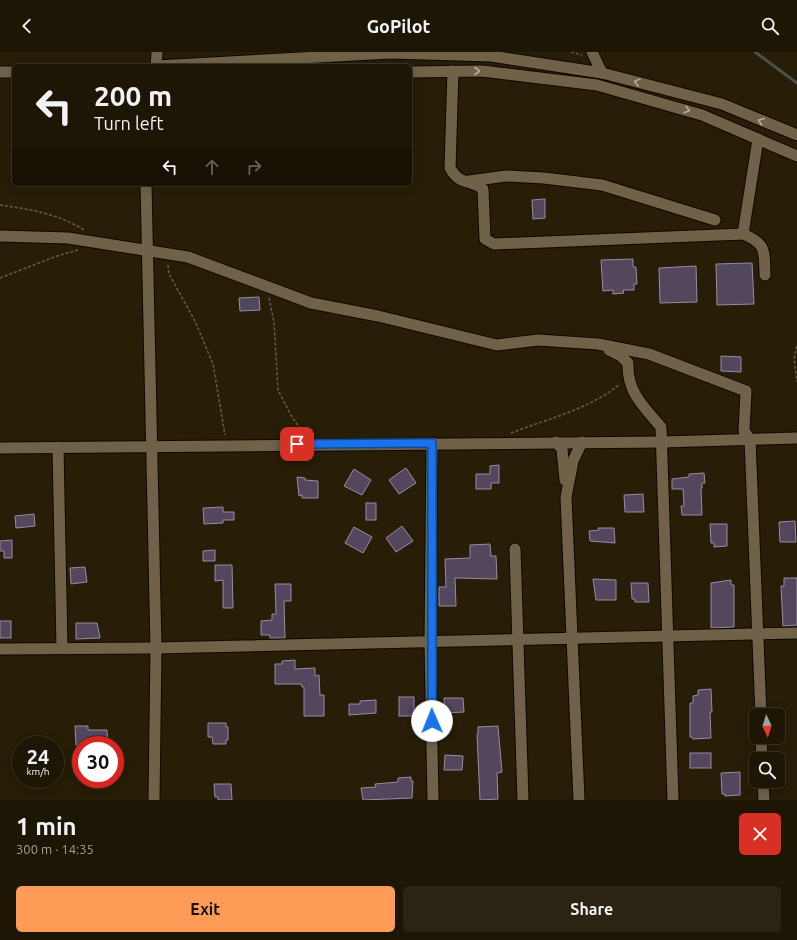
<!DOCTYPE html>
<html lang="en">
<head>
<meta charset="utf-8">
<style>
  :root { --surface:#1e1604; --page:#2b2313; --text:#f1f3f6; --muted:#a19f9a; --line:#3c3526; --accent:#fe9c57 }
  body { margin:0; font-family:Ubuntu,sans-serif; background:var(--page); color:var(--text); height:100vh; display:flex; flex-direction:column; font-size:15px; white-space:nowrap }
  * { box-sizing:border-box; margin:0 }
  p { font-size:13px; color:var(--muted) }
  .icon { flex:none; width:22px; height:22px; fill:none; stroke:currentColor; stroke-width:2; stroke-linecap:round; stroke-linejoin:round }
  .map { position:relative; height:748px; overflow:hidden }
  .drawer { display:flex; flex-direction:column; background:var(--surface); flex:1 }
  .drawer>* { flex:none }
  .banner { position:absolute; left:12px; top:12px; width:400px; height:122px; border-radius:6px; box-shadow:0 2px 10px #0003,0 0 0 1px var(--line); background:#1e1604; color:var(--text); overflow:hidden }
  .needle { width:26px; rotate:176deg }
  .buttons { position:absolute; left:749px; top:656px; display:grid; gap:8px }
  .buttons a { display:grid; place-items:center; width:36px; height:36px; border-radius:6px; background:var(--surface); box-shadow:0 2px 10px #0003,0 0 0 1px var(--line); font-size:20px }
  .speed { position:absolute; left:12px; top:684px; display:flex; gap:8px; font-size:20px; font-weight:700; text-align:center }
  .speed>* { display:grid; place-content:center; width:52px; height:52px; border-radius:50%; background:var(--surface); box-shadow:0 2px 10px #0003,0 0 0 1px var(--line); line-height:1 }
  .speed small { font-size:10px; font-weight:400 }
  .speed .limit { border:6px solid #d22; background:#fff; color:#111 }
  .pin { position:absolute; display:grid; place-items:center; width:34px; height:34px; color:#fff; margin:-17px; border-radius:8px; box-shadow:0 2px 6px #0006 }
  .me { position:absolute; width:44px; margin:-22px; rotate:359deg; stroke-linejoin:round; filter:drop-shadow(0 0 3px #0008) }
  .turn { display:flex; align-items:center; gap:14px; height:84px; padding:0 16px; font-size:18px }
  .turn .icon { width:52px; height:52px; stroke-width:2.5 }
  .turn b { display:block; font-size:28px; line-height:34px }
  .lanes { display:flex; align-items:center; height:38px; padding:0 16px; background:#0003; justify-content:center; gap:20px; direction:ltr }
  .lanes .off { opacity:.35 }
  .round { display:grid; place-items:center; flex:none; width:42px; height:42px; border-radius:6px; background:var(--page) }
  .head { display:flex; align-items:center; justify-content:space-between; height:68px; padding:0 16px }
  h1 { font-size:24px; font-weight:600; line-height:30px }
  .cta { display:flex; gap:8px; margin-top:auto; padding:8px 16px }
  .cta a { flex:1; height:46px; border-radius:6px; background:var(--accent); color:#111; font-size:16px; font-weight:600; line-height:46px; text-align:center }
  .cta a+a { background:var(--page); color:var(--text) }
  header { display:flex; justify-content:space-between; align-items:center; height:52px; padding:0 16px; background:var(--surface); font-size:18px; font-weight:600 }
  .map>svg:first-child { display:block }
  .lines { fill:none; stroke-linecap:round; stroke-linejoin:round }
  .stream { stroke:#48524f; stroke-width:3 }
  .building { fill:#53475e; stroke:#988ba5 }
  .minor-casing { stroke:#110700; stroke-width:13 }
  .path { stroke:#675e4a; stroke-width:1.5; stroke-dasharray:3 2; stroke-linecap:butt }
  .minor { stroke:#6f6249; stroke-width:11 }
  .oneway { stroke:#b5ac99 }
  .route-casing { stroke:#114b97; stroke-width:10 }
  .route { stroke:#1a73e8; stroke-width:7 }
</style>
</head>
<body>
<header><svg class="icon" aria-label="back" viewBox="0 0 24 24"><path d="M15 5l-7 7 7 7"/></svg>GoPilot<svg class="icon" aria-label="search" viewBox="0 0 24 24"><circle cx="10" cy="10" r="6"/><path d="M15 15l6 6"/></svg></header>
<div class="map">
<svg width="797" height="748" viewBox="0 0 797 748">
  <rect width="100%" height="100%" fill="#281d06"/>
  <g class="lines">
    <path class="stream" d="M755 0 797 31"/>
  </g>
  <g class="building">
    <path d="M545 147V166L533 167 532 148Z"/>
    <path d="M633 207V215H636L637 232H634V238H623L624 241 613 242V238L603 239 601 208Z"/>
    <path d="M752 211 754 252 717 253 716 212Z"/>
    <path d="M696 214 697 250 660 251 659 216Z"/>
    <path d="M259 245 260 258 240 259 239 246Z"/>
    <path d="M721 304 741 305V320L721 319Z"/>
    <path d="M499 413V431H491V437H476V422H490V414Z"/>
    <path d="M406 416 416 431 399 442 389 428Z"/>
    <path d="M354 417 371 428 362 443 344 434Z"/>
    <path d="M704 421 705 431H702V436H701L702 463H682L681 454H684L683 437H672V427L689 425V422Z"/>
    <path d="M297 425 305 426V428L318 429V446H302V443L299 444Z"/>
    <path d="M643 442 644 460H625L624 443Z"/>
    <rect x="366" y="451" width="10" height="17"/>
    <path d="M223 455V460H234V468H223V471L204 472 203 456Z"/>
    <path d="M34 462 35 474 16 476 15 464Z"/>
    <path d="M795 469 796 490H780L779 470Z"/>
    <path d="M710 472H727V494L714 495V491H711Z"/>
    <path d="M402 474 413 489 396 500 386 486Z"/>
    <path d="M354 475 372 485 363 501 345 491Z"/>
    <path d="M598 476H614L615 491 590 489 589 479 599 478Z"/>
    <path d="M12 488V506H4V499H0V489Z"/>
    <path d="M490 492 491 504H496L497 527 455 526 456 554H439V535H446L445 507 470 506V493Z"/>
    <path d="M215 498V509H203V499Z"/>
    <path d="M215 513H232L233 556H223V528L215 529Z"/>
    <path d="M85 515 87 530 71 532 70 516Z"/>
    <path d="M784 526H797V573L783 574 781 534H784Z"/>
    <path d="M593 527 616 528V548H596Z"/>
    <path d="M731 528V533H734V575L711 576V531Z"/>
    <path d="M631 531H648L649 550H635V547H632Z"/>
    <path d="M275 532H291V549H284L285 586H270V583H261V569L272 568V562H276Z"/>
    <rect x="0" y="569" width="11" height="17"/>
    <path d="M76 571H97L100 586 76 587Z"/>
    <path d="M295 608V617L315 616V624L319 623 320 643H324V664H304V635H302L301 632H275V612H282V609Z"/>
    <path d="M711 637 712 660H710L711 686 693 687 692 685H690V651H693V644L698 643V638Z"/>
    <rect x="399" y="645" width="15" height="19"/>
    <path d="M444 646H463L464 660 445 661Z"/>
    <path d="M376 648V661L349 663V652H360V649Z"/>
    <path d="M208 671H226V675H228V688H226V692H213L212 685H208Z"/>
    <path d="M75 674H88V678H107L108 693H76Z"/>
    <path d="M498 674 502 720 497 721 498 747 480 748 477 682H478V675Z"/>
    <rect x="690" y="701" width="21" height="15"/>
    <path d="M445 703 463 704 462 718H444Z"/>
    <path d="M740 720V743L725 744V742H722L721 721Z"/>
    <path d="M411 725V729H413L412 746 363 748 361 736 376 735 375 732 398 730V726Z"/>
    <path d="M214 732H231L232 748H218V745H215Z"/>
  </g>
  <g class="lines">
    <defs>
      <g id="minor">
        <path d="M592 0 602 21"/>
        <path d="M156 14 157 0"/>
        <path d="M157 14 391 1 491 4 602 21 722 52 797 83"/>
        <path d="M453 19 450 116C460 134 470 127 483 137L485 187 494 192 743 182 758 87"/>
        <path d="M0 20H14"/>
        <path d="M410 20 482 19 597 33 702 63 797 104"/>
        <path d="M469 129 506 124 544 126 602 133 715 168"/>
        <path d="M146 132 156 596 154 748"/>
        <path d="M743 182C767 192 764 199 765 223"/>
        <path d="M0 184 68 186 188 205 311 251 378 264 497 293 538 288 598 292 649 302 746 339 744 379 750 387 761 663"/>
        <path d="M609 298 621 304 628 311C627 340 643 354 661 375L673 748"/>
        <path d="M556 390 562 397 565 428"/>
        <path d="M432 391 430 590 433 748"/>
        <path d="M58 395 62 596"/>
        <path d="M0 396 662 390 797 386"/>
        <path d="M515 497 523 748"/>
        <path d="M0 597 156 596 797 581"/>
        <path d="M761 685 762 707"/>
        <path d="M763 729 764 748"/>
        <path d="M579 748 566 445 573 409 582 390"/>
      </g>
    </defs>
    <use href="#minor" class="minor-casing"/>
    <g class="path">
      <path d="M571 0 582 3"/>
      <path d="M0 153C29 157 59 162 84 178"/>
      <path d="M168 213 169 222 195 269 213 312 225 383"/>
      <path d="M0 226 57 204 78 198"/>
      <path d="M269 246 274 270 278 338 292 365 304 382"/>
      <path d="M797 294 794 307 797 330"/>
      <path d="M511 381C547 367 590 357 620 332"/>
    </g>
    <use href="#minor" class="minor"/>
  </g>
  <defs><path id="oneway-chevron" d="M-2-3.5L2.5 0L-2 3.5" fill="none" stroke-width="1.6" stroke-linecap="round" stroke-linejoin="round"/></defs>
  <g class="oneway">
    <use href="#oneway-chevron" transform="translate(477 19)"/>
    <use href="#oneway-chevron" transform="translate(637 30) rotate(-165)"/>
    <use href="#oneway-chevron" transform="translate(687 58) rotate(16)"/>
    <use href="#oneway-chevron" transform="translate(761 69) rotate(-158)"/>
  </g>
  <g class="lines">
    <defs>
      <path id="route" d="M297 392 432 391V669"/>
    </defs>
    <use href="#route" class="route-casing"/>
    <use href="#route" class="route"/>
  </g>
</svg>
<div class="buttons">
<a><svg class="needle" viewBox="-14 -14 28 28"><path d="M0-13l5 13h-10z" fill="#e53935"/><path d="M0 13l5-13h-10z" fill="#a19f9a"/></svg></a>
<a><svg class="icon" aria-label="search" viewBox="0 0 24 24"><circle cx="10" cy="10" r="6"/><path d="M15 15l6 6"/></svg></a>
</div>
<div class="speed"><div>24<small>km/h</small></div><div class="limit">30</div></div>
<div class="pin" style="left:297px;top:392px;background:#d93025"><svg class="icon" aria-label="arrive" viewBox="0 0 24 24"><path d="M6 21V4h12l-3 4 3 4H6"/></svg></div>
<svg class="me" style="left:432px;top:669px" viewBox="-20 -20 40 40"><circle r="19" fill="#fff"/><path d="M0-13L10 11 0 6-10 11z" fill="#1a73e8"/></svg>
<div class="banner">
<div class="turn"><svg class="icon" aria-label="left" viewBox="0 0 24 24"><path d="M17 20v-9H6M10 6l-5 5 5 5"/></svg><div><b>200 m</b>Turn left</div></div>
<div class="lanes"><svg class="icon" aria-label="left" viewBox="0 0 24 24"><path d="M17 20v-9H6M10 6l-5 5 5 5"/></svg><svg class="icon off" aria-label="ahead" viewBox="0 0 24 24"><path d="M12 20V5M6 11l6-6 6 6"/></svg><svg class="icon off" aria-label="right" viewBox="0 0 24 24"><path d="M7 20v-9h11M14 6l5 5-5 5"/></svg></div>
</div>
</div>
<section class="drawer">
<div class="head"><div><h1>1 min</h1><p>300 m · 14:35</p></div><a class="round" style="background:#d93025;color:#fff"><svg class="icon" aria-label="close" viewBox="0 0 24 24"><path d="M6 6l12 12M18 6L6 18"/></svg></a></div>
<div class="cta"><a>Exit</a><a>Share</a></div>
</section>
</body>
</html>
